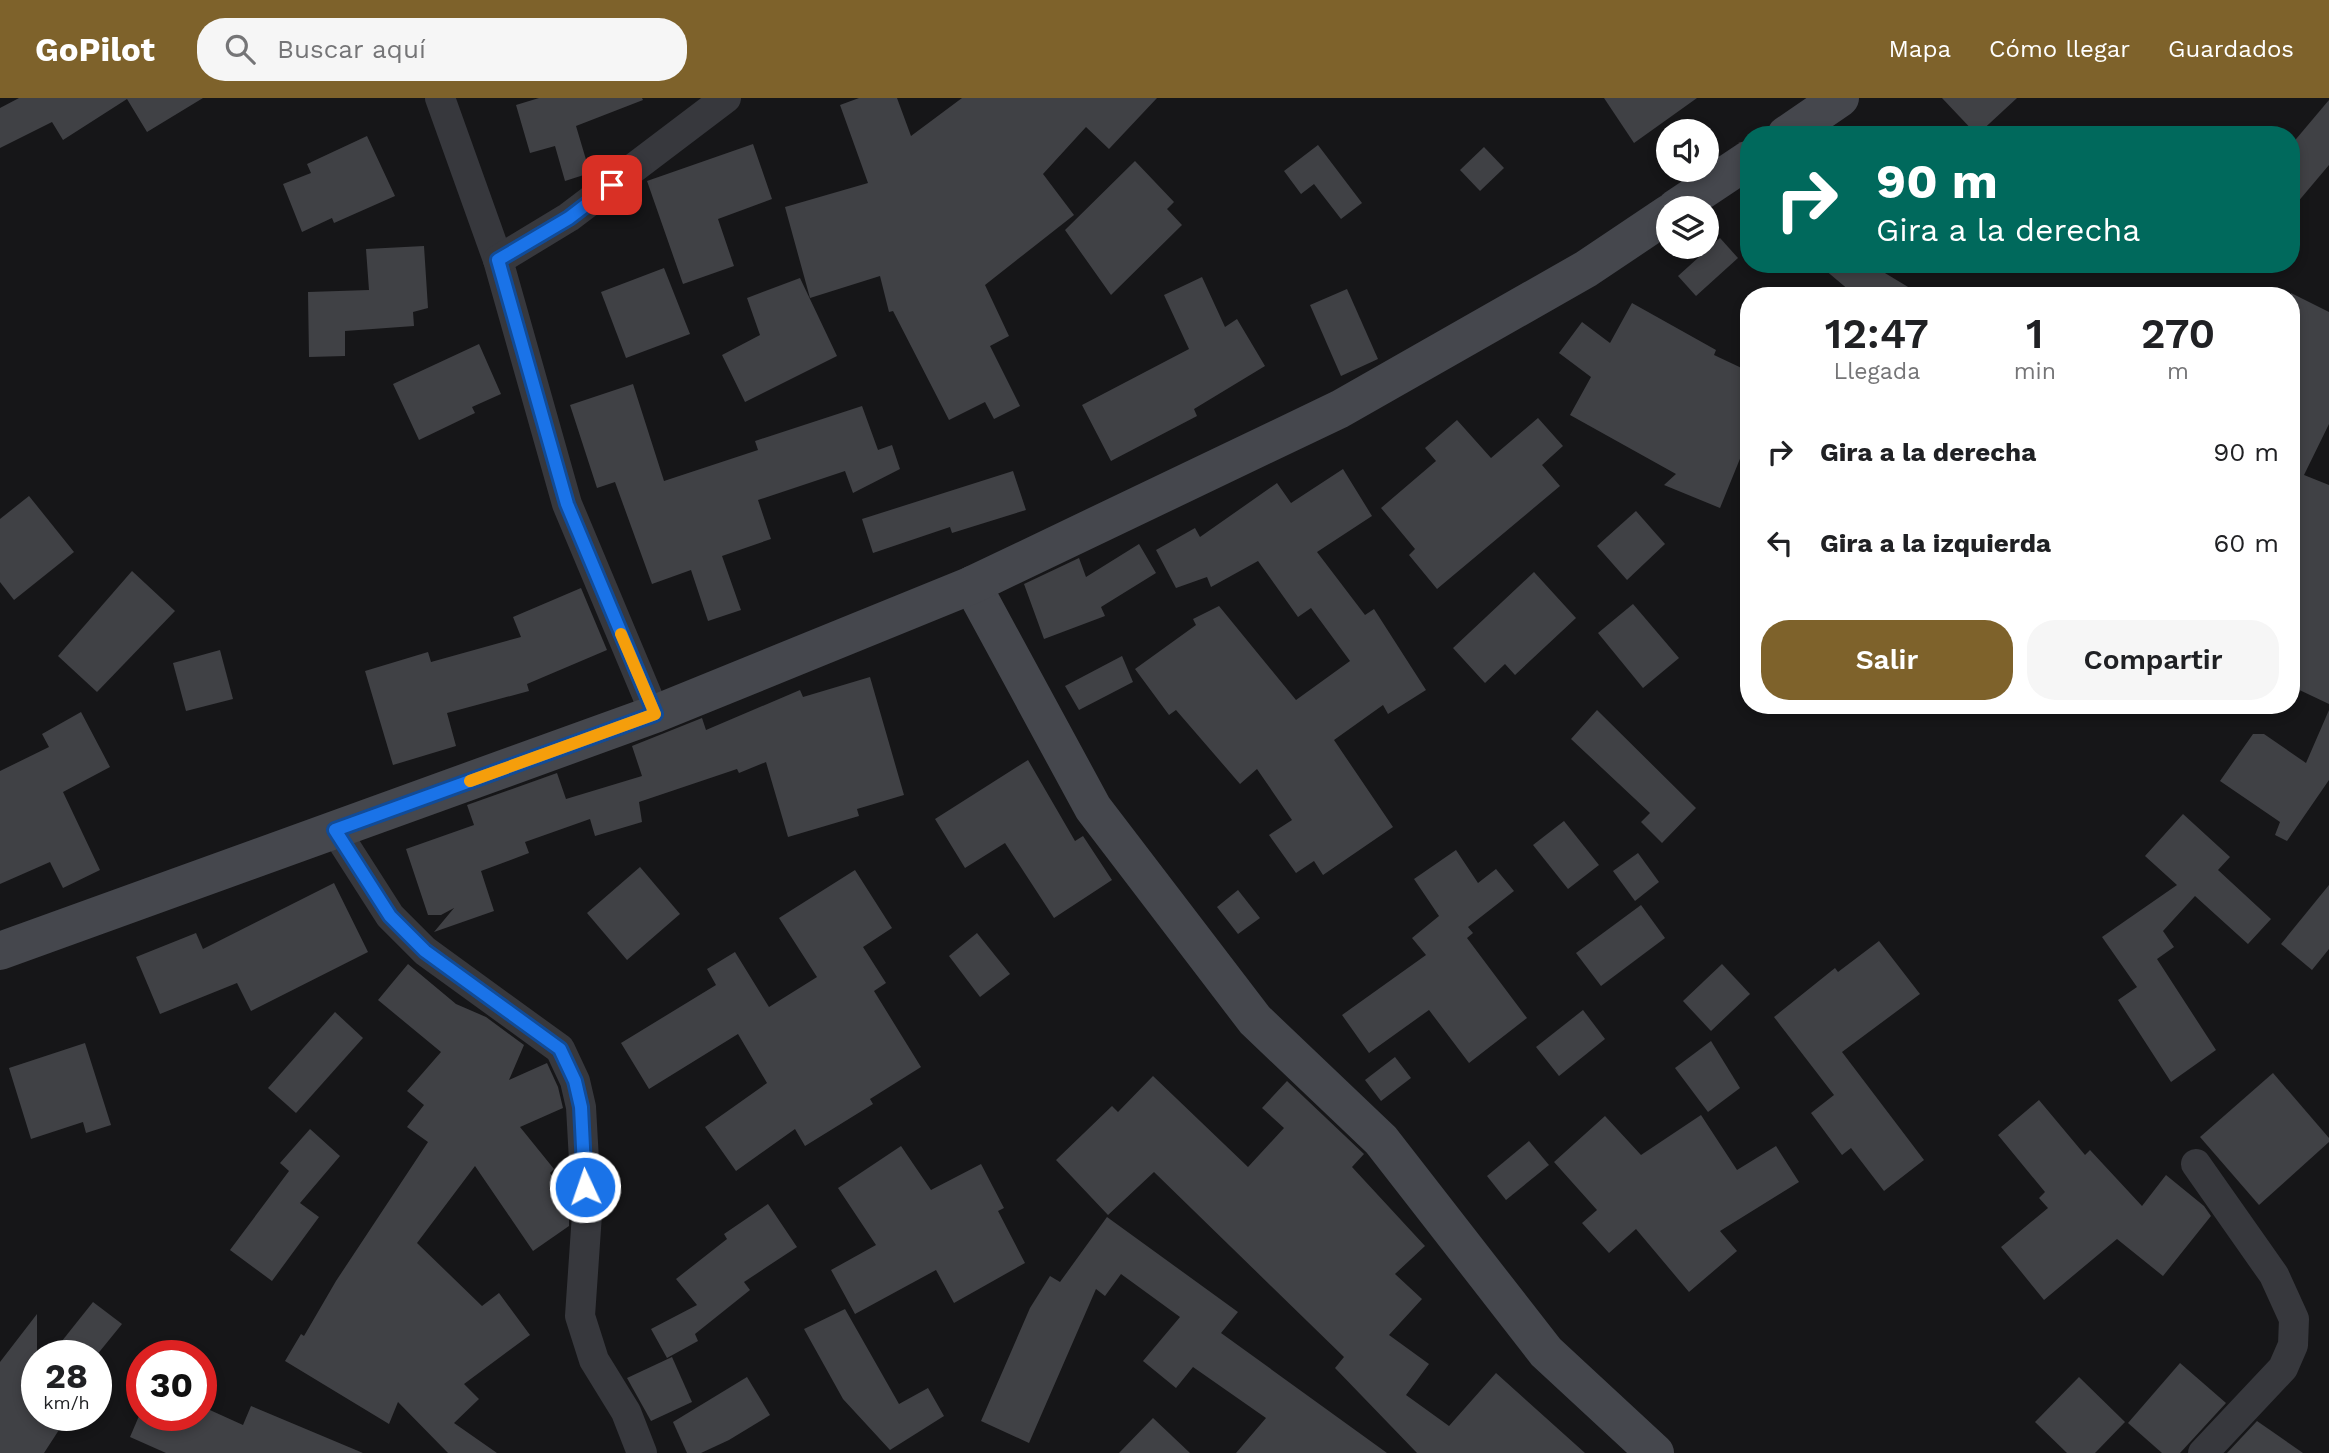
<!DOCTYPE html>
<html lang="es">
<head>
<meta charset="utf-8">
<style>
  :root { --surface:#fff; --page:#f6f6f6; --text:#202124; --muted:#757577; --accent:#7e622b }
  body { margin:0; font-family:"Work Sans",sans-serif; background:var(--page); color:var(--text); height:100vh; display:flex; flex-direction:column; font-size:26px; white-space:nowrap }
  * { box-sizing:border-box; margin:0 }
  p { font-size:23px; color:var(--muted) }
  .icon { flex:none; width:38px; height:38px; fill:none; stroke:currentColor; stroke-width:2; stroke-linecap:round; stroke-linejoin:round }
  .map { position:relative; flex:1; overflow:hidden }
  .panel { position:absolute; left:1740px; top:189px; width:560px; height:427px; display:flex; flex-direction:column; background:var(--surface); border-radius:28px; box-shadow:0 4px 10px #0003 }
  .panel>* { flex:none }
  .top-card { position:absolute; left:1740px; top:28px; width:560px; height:147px; border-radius:28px; box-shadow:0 4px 10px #0003; background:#00695c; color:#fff; overflow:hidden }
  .buttons { position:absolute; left:1656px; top:21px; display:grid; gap:14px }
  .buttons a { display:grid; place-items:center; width:63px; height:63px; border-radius:50%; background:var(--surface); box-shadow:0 4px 10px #0003; font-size:35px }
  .speed { position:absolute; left:21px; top:1242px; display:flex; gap:14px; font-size:35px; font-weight:700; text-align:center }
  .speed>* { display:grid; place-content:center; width:91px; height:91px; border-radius:50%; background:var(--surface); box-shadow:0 4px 10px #0003; line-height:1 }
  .speed small { font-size:18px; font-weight:400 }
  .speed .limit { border:10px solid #d22; background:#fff; color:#111 }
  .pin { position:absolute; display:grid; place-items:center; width:60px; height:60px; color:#fff; margin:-30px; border-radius:14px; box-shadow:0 4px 10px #0006 }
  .me { position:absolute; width:77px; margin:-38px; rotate:357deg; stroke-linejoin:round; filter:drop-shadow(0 0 5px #0008) }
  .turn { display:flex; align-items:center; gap:24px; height:147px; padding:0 21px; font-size:32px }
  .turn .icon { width:91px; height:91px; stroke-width:2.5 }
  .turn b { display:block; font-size:49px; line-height:60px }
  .eta { display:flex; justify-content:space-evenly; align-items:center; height:119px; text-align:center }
  .eta b { font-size:42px; font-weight:600; line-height:49px }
  .primary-button { display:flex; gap:14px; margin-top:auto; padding:14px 21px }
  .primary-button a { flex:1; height:80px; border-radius:28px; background:var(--accent); color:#fff; font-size:28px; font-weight:600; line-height:80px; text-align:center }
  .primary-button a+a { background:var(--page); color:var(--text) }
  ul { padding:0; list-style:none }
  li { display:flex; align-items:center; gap:21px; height:91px; padding:0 21px }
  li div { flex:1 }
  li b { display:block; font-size:26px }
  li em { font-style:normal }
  header { display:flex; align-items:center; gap:42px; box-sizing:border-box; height:98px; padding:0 35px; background:var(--accent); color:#fff }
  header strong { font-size:33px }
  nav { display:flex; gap:38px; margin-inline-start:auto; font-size:24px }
  .search { width:490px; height:63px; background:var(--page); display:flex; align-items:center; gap:18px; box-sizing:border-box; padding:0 24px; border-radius:28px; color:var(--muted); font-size:26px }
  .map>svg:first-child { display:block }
  .building { fill:#404145 }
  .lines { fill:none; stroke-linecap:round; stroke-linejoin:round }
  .street { stroke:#37383d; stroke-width:30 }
  .secondary { stroke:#45474d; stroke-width:38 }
  .route-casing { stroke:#114b97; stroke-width:18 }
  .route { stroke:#1a73e8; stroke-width:12 }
  .slow { stroke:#f59e0b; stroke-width:12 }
</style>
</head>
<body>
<header>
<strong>GoPilot</strong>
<div class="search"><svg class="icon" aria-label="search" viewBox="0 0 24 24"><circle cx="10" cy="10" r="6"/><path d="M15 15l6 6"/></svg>Buscar aquí</div>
<nav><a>Mapa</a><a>Cómo llegar</a><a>Guardados</a></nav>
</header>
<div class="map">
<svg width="2329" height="1355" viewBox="0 0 2329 1355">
  <rect width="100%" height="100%" fill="#161618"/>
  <g class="building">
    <path d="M19 0H203L147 34 127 1 63 42 52 24 0 50V10Z"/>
    <path d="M539 0H642L643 2 576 28 590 75 565 83 555 48 530 55 516 7Z"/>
    <path d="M859 0H897L911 38 962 0H1157L1109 51 1086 29 1043 76 1074 117 985 187 1009 238 990 248 1020 308 994 321 985 304 949 322 893 213 889 214 880 178 810 200 785 109 868 85 840 7Z"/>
    <path d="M1604 0H1697L1634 45Z"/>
    <path d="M1942 0H2017L1977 37Z"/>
    <path d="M2329 2V67L2291 112V47Z"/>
    <path d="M367 38 395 98 334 125 332 120 302 134 283 86 311 75 307 66Z"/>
    <path d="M753 46 772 101 718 121 734 168 683 186 647 83Z"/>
    <path d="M1318 47 1362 105 1341 121 1314 86 1301 96 1284 73Z"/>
    <path d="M1484 49 1504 70 1480 93 1460 72Z"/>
    <path d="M1135 63 1174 104 1167 111 1182 127 1111 197 1065 132Z"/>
    <path d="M1720 140 1738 160 1696 198 1678 178Z"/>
    <path d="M424 148 428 210 413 214 414 228 345 233V258L309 259 308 194 369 192 366 151Z"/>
    <path d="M1818 166H1870L1923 198H1856Z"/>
    <path d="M664 170 690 236 626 260 601 194Z"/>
    <path d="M1202 179 1225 229 1237 221 1265 268 1194 311 1197 318 1111 363 1082 307 1189 251 1164 197Z"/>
    <path d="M800 180 837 258 745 304 722 257 760 237 747 200Z"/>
    <path d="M1347 191 1378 261 1341 278 1310 207Z"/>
    <path d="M2291 195 2329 214V326L2304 377 2329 387V606L2291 588Z"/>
    <path d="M1632 205 1716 252 1714 257 1748 273V341L1720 410 1664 387 1676 376 1570 317 1591 279 1559 255 1582 224 1610 245Z"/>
    <path d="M479 246 501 296 472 309 475 315 419 342 393 286Z"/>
    <path d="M633 286 664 383 758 352 755 343 862 308 878 352 892 347 900 371 853 395 845 373 758 402 771 441 722 458 741 512 708 523 691 472 652 486 615 384 597 390 570 307Z"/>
    <path d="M1538 320 1563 348 1542 367 1560 388 1437 491 1409 457 1415 451 1381 410 1436 363 1425 350 1457 322 1491 360Z"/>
    <path d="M1343 371 1372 418 1317 454 1365 517 1374 511 1426 592 1388 616 1383 607 1334 642 1393 729 1323 777 1314 763 1296 775 1269 737 1292 722 1257 671 1240 686 1176 612 1169 617 1135 571 1196 527 1193 521 1219 508 1296 602 1350 563 1311 510 1298 519 1258 463 1211 489 1207 479 1176 490 1156 452 1195 430 1200 439 1277 385 1291 405Z"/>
    <path d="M1013 373 1026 412 952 435 950 429 873 455 862 421Z"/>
    <path d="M29 398 74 454 14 502 0 484V421Z"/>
    <path d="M1636 413 1665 446 1627 482 1597 448Z"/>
    <path d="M1139 446 1156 475 1101 509 1105 518 1044 541 1024 486 1079 460 1086 479Z"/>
    <path d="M132 473 175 513 97 594 58 558Z"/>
    <path d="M1534 474 1576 520 1515 577 1505 566 1485 585 1453 550Z"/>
    <path d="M581 490 607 552 527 586 529 593 447 615 456 648 393 667 365 573 428 554 431 564 521 539 513 519Z"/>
    <path d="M1633 506 1679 560 1643 590 1598 535Z"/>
    <path d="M220 552 233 601 186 613 173 565Z"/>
    <path d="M1122 558 1133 584 1079 612 1065 588Z"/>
    <path d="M870 579 904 697 857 711 859 718 788 739 766 664 739 675 737 671 639 704 642 724 595 738 590 721 525 744 529 755 481 773 494 813 434 834 454 810 441 817H428L406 751 474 727 467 707 557 675 566 701 642 678 632 648 702 620 706 632 800 592 803 599Z"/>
    <path d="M1597 612 1696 710 1662 745 1641 724 1650 715 1571 641Z"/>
    <path d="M2329 612V682L2287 743 2275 737 2280 724 2220 683 2253 636H2264L2306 665Z"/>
    <path d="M81 614 110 669 63 694 100 772 63 790 50 764 0 786V673L49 649 42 636Z"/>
    <path d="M1028 662 1075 743 1083 738 1112 782 1054 820 1005 745 965 770 935 721Z"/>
    <path d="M2183 716 2230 759 2218 772 2271 821 2248 846 2195 798 2163 833 2174 849 2157 861 2216 952 2171 984 2118 902 2137 889 2102 839 2177 787 2145 758Z"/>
    <path d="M1564 723 1599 767 1568 791 1533 747Z"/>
    <path d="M1456 752 1478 785 1496 771 1514 793 1468 829 1473 835 1467 840 1527 920 1469 965 1429 912 1369 955 1342 917 1426 857 1412 840 1439 818 1414 781Z"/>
    <path d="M1638 755 1659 784 1635 803 1613 773Z"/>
    <path d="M640 769 680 816 627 862 587 815Z"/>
    <path d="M855 772 892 830 863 849 886 885 874 893 921 969 870 1001 873 1006 805 1048 795 1031 736 1073 705 1029 767 985 738 936 649 991 621 945 716 887 707 871 735 854 769 909 817 879 779 820Z"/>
    <path d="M334 785 368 854 251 913 237 885 160 916 136 859 196 835 203 851Z"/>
    <path d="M2329 787V851L2312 872 2281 846Z"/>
    <path d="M1238 792 1260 820 1238 836 1217 809Z"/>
    <path d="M1641 807 1665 840 1601 888 1576 855Z"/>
    <path d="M977 835 1010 876 980 899 949 858Z"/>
    <path d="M1879 843 1920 896 1842 954 1924 1062 1884 1093 1851 1050 1842 1057 1811 1015 1834 997 1774 919 1835 870 1838 874Z"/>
    <path d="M408 866 456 906 486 919 524 947 509 982 547 965 558 989 563 1010 520 1029 554 1071 550 1075 569 1102V1128L533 1153 475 1068 417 1145 482 1208 499 1195 530 1237 464 1286 479 1301 454 1325 497 1355H448L398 1304 389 1326 285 1263 301 1236 304 1238 336 1183 428 1044 407 1029 424 1007 407 993 441 954 378 902Z"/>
    <path d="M1722 866 1750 896 1711 933 1683 903Z"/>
    <path d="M1583 912 1605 941 1559 978 1536 949Z"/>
    <path d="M335 914 363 940 296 1015 268 990Z"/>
    <path d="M1711 943 1740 990 1708 1014 1675 970Z"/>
    <path d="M85 945 111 1027 86 1035 83 1024 31 1041 9 970Z"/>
    <path d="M1395 959 1411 980 1381 1003 1365 982Z"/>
    <path d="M2273 975 2329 1040V1044L2259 1107 2200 1039Z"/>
    <path d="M1153 978 1248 1069 1284 1030 1262 1010 1287 983 1364 1056 1352 1069 1425 1148 1395 1176 1422 1201 1389 1237 1429 1266 1406 1297 1449 1328 1496 1275 1585 1355H1417L1335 1270 1344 1259 1154 1074 1108 1117 1056 1062 1112 1008 1118 1014Z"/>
    <path d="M2039 1002 2085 1057 2090 1052 2142 1108 2166 1077 2204 1108 2211 1118 2163 1178 2117 1141 2044 1202 2001 1149 2048 1110 2039 1100 2045 1094 1998 1037Z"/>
    <path d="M1701 1017 1737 1072 1776 1048 1799 1084 1720 1133 1737 1153 1689 1194 1636 1131 1609 1155 1582 1125 1597 1112 1554 1064 1605 1018 1641 1057Z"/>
    <path d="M310 1031 340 1058 300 1105 319 1119 272 1183 230 1152 289 1073 280 1065Z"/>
    <path d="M1529 1043 1549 1067 1506 1102 1487 1078Z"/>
    <path d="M901 1048 931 1092 981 1066 1004 1110 998 1113 1025 1165 954 1205 936 1172 855 1216 831 1172 876 1147 838 1090Z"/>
    <path d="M768 1106 797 1149 744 1184 750 1192 695 1236 698 1243 667 1260 651 1231 697 1207 676 1181 727 1141 724 1136Z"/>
    <path d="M1107 1119 1238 1214 1221 1235 1387 1355H1236L1266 1320 1193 1269 1176 1290 1143 1263 1180 1219 1121 1176 1105 1198 1096 1191 1029 1345 981 1323 1030 1210 1050 1178 1060 1184Z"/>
    <path d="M93 1204 122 1226 96 1258H50Z"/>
    <path d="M845 1211 899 1306 928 1290 944 1318 890 1352 843 1301 804 1231Z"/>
    <path d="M37 1216V1318H68L44 1355H0V1264Z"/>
    <path d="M672 1259 692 1304 651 1323 627 1280Z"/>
    <path d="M2180 1265 2226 1305 2180 1355H2162L2128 1325Z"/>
    <path d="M747 1279 770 1317 729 1342 701 1355H687L673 1324Z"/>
    <path d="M2079 1279 2125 1324 2095 1355H2067L2035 1324Z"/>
    <path d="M201 1308 243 1327 251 1308 363 1355H166L130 1339 139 1318H201Z"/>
    <path d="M1153 1320 1190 1355H1119Z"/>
    <path d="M2257 1323 2303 1355H2227Z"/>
  </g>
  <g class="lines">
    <g class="street">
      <path d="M440 0 498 162 567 406 655 616"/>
      <path d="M498 162 569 119 726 0"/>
      <path d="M335 732 390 818 425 853 560 951 575 983 581 1009 587 1116 580 1218 594 1262 626 1314 642 1355"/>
      <path d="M2196 1066 2274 1177 2294 1221 2293 1247 2283 1270 2203 1355"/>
    </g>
    <g class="secondary">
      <path d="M1786 37 1840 0"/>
      <path d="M1676 110 1748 62"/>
      <path d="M972 487 1093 710 1255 922 1381 1042 1546 1254 1655 1355"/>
      <path d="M0 853 655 616 972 487 1340 311 1586 171 1668 116"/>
    </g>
  </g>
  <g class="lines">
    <defs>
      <path id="route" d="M585 1089 581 1009 575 983 560 951 425 853 390 818 335 732 655 616 567 406 498 162 569 120 612 87"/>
    </defs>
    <use href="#route" class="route-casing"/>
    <use href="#route" class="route"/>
    <path class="slow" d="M470 683 655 616 621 536"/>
  </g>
</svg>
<div class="buttons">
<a><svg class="icon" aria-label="sound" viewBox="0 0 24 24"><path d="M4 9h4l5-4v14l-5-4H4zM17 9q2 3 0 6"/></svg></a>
<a><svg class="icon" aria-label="layers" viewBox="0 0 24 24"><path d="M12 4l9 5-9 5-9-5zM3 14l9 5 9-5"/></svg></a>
</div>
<div class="speed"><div>28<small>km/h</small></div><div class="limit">30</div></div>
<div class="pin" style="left:612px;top:87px;background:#d93025"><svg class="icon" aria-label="arrive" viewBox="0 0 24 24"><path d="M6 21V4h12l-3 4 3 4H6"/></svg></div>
<svg class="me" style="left:585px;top:1089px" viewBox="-20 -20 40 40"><circle r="17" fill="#1a73e8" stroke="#fff" stroke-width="3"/><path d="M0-11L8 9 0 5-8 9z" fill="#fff"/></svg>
<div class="top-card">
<div class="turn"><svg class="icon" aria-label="right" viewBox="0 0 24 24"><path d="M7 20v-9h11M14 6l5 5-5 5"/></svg><div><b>90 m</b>Gira a la derecha</div></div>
</div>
<section class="panel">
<div class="eta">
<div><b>12:47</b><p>Llegada</p></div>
<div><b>1</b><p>min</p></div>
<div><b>270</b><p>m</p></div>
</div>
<ul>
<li><svg class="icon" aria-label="right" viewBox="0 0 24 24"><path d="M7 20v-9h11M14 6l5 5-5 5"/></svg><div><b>Gira a la derecha</b></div><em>90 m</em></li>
<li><svg class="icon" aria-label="left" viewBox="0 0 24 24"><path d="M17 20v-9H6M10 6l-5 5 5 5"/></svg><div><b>Gira a la izquierda</b></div><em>60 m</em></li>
</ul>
<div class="primary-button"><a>Salir</a><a>Compartir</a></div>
</section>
</div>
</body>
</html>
